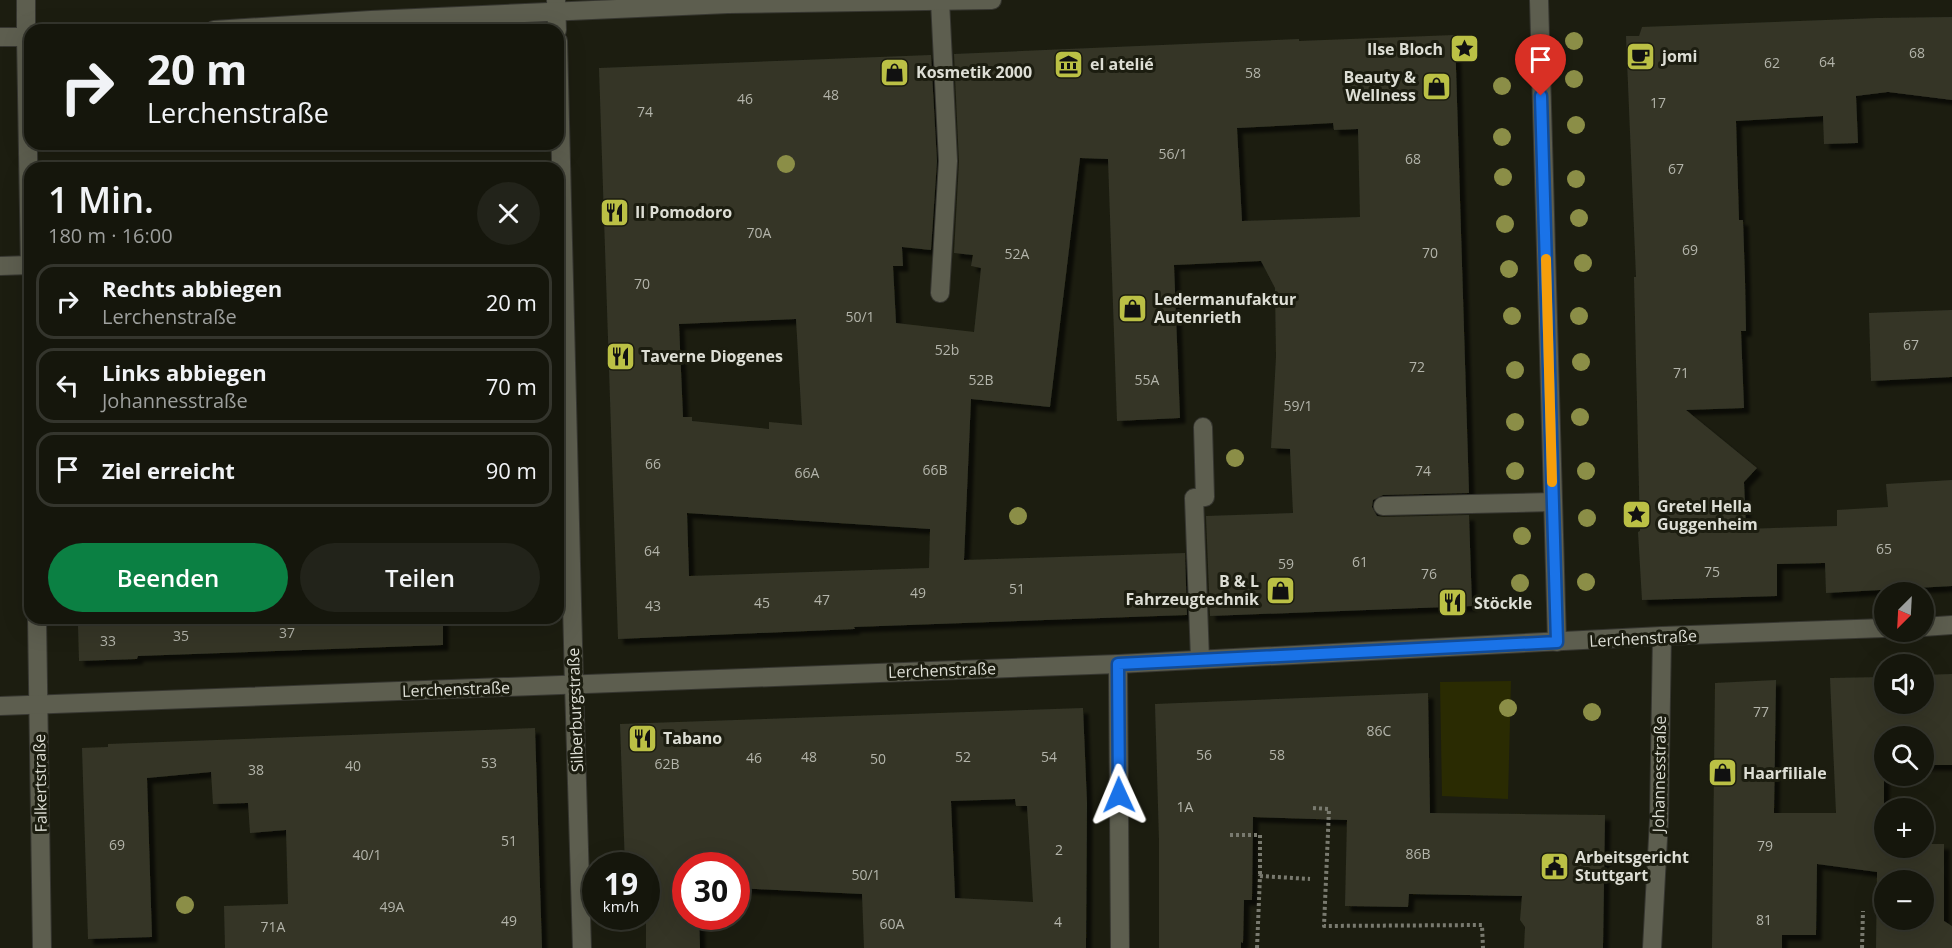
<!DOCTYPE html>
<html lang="de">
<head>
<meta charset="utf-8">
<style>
  :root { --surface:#15160c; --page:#22231a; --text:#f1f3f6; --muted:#9d9f9d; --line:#34352d; --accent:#0b8043 }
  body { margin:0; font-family:"Open Sans",sans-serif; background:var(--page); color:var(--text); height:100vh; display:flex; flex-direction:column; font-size:22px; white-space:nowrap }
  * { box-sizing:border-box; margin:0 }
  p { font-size:20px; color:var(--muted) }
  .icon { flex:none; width:33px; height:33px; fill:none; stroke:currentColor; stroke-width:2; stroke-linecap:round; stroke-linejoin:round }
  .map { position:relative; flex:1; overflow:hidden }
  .side { position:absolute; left:24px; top:162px; width:540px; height:462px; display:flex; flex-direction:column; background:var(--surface); border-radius:18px; box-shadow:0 6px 24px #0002,0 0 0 2px var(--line) }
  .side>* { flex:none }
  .hud { position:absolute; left:24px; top:24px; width:540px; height:126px; border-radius:18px; box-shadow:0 6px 24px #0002,0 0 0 2px var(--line); background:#15160c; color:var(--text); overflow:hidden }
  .needle { width:39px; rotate:204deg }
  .tools { position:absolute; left:1874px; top:582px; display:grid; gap:12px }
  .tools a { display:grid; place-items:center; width:60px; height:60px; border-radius:50%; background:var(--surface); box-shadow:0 6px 24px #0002,0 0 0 2px var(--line); font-size:30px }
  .speed { position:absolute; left:582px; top:852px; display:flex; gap:12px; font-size:30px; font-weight:700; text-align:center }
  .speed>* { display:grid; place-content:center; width:78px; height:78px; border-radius:50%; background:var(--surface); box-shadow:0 6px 24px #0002,0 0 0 2px var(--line); line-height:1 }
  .speed small { font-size:15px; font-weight:400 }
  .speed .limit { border:9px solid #d22; background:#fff; color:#111 }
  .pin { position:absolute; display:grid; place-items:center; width:51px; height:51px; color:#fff; margin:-62px -26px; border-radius:50% 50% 50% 0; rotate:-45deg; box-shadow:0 0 6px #0007 }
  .pin .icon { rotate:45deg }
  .me { position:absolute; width:66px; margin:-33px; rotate:359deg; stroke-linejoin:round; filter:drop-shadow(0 0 4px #0008) }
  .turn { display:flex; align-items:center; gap:21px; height:126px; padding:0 24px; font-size:27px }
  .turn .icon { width:78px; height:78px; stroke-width:2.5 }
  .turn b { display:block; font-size:42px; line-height:51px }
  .round { display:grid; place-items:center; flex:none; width:63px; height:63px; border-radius:32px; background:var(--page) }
  .head { display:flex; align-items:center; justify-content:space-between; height:102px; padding:0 24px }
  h1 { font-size:36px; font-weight:600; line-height:45px }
  .cta { display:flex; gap:12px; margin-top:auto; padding:12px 24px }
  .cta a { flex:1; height:69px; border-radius:36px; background:var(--accent); color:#fff; font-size:24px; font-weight:600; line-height:69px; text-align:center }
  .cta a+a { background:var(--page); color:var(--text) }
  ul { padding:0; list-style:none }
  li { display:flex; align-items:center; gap:18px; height:75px; margin:0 12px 9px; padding:0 12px; border:3px solid var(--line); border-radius:18px }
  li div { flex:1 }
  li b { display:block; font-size:22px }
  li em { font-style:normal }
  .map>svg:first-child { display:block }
  .green { fill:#2a2b02 }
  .building { fill:#343527; fill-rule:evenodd; filter:url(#shadow) }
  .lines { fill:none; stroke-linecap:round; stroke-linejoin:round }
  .service-casing { stroke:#363630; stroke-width:20 }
  .pedestrian-casing { stroke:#363630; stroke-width:20 }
  .minor-casing { stroke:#363630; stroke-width:20 }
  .tertiary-casing { stroke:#363630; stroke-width:20 }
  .path { stroke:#797a6f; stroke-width:4; stroke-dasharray:3 3; stroke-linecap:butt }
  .service { stroke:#5d5e4f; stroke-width:18 }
  .pedestrian { stroke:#5d5e4f; stroke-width:18 }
  .minor { stroke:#5d5e4f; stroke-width:18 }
  .tertiary { stroke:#5d5e4f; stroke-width:18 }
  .tree { fill:#8b8e47 }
  .route-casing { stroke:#114b97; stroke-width:15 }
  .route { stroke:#1a73e8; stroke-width:10 }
  .slow { stroke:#f59e0b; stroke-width:10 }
  .labels { text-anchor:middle; stroke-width:6; stroke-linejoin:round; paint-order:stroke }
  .number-label { font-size:14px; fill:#b3b4aa }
  .poi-label { font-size:16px; font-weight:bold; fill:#ddded5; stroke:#1c1d10; text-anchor:start }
  .street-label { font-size:16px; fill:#ddded5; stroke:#1c1d10 }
</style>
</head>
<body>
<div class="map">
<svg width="1952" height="948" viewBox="0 0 1952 948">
  <defs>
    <filter id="shadow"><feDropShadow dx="5.5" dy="5.5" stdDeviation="1.5" flood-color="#0009"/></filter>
  </defs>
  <rect width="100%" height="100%" fill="#1c1d10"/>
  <path class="green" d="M1511 681 1508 799 1442 796 1440 682Z"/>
  <g class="building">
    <path d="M1952 17V100L1888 92 1856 96 1858 143 1824 144 1823 116 1736 121 1739 220H1743L1745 279 1746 331H1741L1744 408 1686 410 1757 468 1744 482 1746 529 1837 526V510L1888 507 1886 484 1952 480V586L1826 593 1825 563 1777 564V596L1642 600 1638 532 1640 531 1634 277H1636L1626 36H1639L1642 27 1878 18Z"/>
    <path d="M1455 35 1469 493 1383 495 1373 500 1372 507 1377 516 1383 517 1469 515 1472 606 1210 616 1206 516 1293 513 1290 449 1271 448 1276 357 1275 288 1261 261 1174 265 1180 418 1117 421 1108 159 1080 158 1050 407 971 399 964 560 1185 553 1187 615 854 627 855 629 618 639 599 68 931 55 937 161 931 250 902 247 903 266H893L896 323 974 332 981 268 971 266 973 255 954 253 959 162 954 54 1299 39V41ZM1333 123 1334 130 1358 129 1360 217 1242 221 1237 128ZM796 319 802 425 769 422V429L692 421V417H683L679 324ZM687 513 930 529 929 568 689 576Z"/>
    <path d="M1952 310V377L1871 381 1869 313Z"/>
    <path d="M80 618H443V645L138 656 137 659 79 661 78 625 80 626Z"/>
    <path d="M1952 674V765H1923V736H1884V848H1923V844H1944V921L1952 926V948H1876L1877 872 1817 864 1816 935H1782V948H1712L1715 683 1776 680 1774 813H1836L1830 678 1884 677V704H1923V675ZM1884 880H1923V920H1884Z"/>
    <path d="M1428 693 1430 813 1605 815 1603 948H1524L1525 927 1520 920 1522 896 1409 894 1408 907 1345 906 1347 820 1253 817 1252 900H1244L1243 943 1241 942V948H1159V840L1155 704Z"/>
    <path d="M1083 708 1087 803 1086 948H864L862 894 736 888V866H686V916H699L700 948H646V866H625L620 724ZM1015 799 1016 806H1027L1033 902 955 898 951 801Z"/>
    <path d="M535 728 542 948H225L224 906 288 904 286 830 250 833 248 803 213 804 211 772 147 778 152 937 88 939 82 748 108 747V744Z"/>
  </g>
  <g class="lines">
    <defs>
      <g id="service">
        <path d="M26 7V37"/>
        <path d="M0 266 30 265"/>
        <path d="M940 293 948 161 940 1"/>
        <path d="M1383 506 1553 502"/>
        <path d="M1200 659 1194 498 1205 497 1203 427"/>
      </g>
      <path id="pedestrian" d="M26 7V0"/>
      <g id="minor">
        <path d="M556 0 557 30"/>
        <path d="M1539 0 1557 642"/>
        <path d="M26 37 30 269"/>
        <path d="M558 41 574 684 582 948"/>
        <path d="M37 618 42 948"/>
        <path d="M1923 627 1952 625"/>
        <path d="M1118 664 1120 948"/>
        <path d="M0 706 1118 664 1662 636 1884 628"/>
        <path d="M1652 948 1659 820 1662 636"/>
      </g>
      <g id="tertiary">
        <path d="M214 30 371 20 728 4 992 0"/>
        <path d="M0 37H30"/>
      </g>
    </defs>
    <use href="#service" class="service-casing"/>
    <use href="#pedestrian" class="pedestrian-casing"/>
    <use href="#minor" class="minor-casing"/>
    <use href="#tertiary" class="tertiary-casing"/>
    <g class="path">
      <path d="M1313 808 1329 809 1324 926 1482 925 1483 948"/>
      <path d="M1230 835H1260V876"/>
      <path d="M1257 948 1260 876 1310 879"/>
      <path d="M1862 948 1863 911"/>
    </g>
    <use href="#service" class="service"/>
    <use href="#pedestrian" class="pedestrian"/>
    <use href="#minor" class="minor"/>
    <use href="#tertiary" class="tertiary"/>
  </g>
  <g class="tree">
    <circle cx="1574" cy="41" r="9"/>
    <circle cx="1574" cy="79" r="9"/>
    <circle cx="1502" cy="86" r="9"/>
    <circle cx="1576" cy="125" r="9"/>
    <circle cx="1502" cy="137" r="9"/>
    <circle cx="786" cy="164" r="9"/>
    <circle cx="1503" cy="177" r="9"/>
    <circle cx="1576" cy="179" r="9"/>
    <circle cx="1579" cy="218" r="9"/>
    <circle cx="1505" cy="224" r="9"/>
    <circle cx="1583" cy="263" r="9"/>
    <circle cx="1509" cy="269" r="9"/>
    <circle cx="1512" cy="316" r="9"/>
    <circle cx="1579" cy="316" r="9"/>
    <circle cx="1581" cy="362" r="9"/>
    <circle cx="1515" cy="370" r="9"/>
    <circle cx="1580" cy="417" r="9"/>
    <circle cx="1515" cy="422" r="9"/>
    <circle cx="1235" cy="458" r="9"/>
    <circle cx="1515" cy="471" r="9"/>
    <circle cx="1586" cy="471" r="9"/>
    <circle cx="1018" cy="516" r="9"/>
    <circle cx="1587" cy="518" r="9"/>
    <circle cx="1522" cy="536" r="9"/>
    <circle cx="1586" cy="582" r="9"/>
    <circle cx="1520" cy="583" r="9"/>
    <circle cx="1508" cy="708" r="9"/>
    <circle cx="1592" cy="712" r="9"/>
    <circle cx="185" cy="905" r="9"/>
  </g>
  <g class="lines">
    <defs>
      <path id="route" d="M1119 795 1118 664 1557 642 1541 96"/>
    </defs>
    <use href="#route" class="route-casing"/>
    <use href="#route" class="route"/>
    <path class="slow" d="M1546 259 1552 482"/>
  </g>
  <defs>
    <symbol id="sight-square" viewBox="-11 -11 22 22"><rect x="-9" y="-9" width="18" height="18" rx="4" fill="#bbc045" stroke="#1c1d10"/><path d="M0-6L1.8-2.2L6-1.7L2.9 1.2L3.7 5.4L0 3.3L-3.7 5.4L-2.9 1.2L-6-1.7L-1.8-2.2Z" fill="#111"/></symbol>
    <symbol id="cafe-square" viewBox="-11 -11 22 22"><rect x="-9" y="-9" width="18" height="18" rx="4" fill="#bbc045" stroke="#1c1d10"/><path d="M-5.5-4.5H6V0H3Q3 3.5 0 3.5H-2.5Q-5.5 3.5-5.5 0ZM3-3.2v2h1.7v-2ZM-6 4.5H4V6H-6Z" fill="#111"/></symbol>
    <symbol id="museum-square" viewBox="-11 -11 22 22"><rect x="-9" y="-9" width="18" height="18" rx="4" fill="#bbc045" stroke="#1c1d10"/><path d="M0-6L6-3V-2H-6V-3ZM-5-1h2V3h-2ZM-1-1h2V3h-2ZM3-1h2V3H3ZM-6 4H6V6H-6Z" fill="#111"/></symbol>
    <symbol id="shop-square" viewBox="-11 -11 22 22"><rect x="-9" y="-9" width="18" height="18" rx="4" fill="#bbc045" stroke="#1c1d10"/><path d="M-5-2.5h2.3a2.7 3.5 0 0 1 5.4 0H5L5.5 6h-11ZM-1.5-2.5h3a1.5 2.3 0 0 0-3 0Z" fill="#111"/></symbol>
    <symbol id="restaurant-square" viewBox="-11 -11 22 22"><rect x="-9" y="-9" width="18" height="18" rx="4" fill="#bbc045" stroke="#1c1d10"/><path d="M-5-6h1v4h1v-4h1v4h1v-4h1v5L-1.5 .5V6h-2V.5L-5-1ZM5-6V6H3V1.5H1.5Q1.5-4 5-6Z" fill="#111"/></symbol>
    <symbol id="civic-square" viewBox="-11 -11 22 22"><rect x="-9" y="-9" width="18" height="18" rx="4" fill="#bbc045" stroke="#1c1d10"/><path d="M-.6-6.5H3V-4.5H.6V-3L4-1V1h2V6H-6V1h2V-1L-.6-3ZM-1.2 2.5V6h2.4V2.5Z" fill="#111"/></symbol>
  </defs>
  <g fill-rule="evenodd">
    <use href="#sight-square" x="1448" y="32" width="33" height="33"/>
    <use href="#cafe-square" x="1624" y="40" width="33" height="33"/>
    <use href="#museum-square" x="1052" y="48" width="33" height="33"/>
    <use href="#shop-square" x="878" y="56" width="33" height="33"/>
    <use href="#shop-square" x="1420" y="70" width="33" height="33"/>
    <use href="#restaurant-square" x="598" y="196" width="33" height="33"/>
    <use href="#shop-square" x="1116" y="292" width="33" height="33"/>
    <use href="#restaurant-square" x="604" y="340" width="33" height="33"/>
    <use href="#sight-square" x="1620" y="498" width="33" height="33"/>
    <use href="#shop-square" x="1264" y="574" width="33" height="33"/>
    <use href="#restaurant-square" x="1436" y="586" width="33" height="33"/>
    <use href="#restaurant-square" x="626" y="722" width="33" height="33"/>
    <use href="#shop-square" x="1706" y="756" width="33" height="33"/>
    <use href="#civic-square" x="1538" y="850" width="33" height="33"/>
  </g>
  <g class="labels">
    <g class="number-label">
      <text x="1917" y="58">68</text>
      <text x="1827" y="67">64</text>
      <text x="1772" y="68">62</text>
      <text x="1253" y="78">58</text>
      <text x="831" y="100">48</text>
      <text x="745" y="104">46</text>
      <text x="1658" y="108">17</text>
      <text x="645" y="117">74</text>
      <text x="1173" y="159">56/1</text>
      <text x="1413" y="164">68</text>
      <text x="1676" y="174">67</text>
      <text x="759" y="238">70A</text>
      <text x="1690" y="255">69</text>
      <text x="1430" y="258">70</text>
      <text x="1017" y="259">52A</text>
      <text x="642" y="289">70</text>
      <text x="860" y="322">50/1</text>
      <text x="1911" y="350">67</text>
      <text x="947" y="355">52b</text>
      <text x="1417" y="372">72</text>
      <text x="1681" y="378">71</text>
      <text x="981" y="385">52B</text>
      <text x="1147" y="385">55A</text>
      <text x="1298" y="411">59/1</text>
      <text x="653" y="469">66</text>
      <text x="935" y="475">66B</text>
      <text x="1423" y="476">74</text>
      <text x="807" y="478">66A</text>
      <text x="1884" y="554">65</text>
      <text x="652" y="556">64</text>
      <text x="1360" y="567">61</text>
      <text x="1286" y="569">59</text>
      <text x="1712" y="577">75</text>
      <text x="1429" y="579">76</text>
      <text x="1017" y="594">51</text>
      <text x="918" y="598">49</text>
      <text x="822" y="605">47</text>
      <text x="762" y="608">45</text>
      <text x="653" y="611">43</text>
      <text x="287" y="638">37</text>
      <text x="181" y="641">35</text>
      <text x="108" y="646">33</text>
      <text x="1761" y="717">77</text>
      <text x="1379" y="736">86C</text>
      <text x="1204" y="760">56</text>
      <text x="1277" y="760">58</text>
      <text x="809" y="762">48</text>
      <text x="963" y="762">52</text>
      <text x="1049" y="762">54</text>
      <text x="754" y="763">46</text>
      <text x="878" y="764">50</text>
      <text x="489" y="768">53</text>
      <text x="667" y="769">62B</text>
      <text x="353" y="771">40</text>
      <text x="256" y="775">38</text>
      <text x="1185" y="812">1A</text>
      <text x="509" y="846">51</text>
      <text x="117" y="850">69</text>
      <text x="1765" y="851">79</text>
      <text x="1059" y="855">2</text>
      <text x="1418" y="859">86B</text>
      <text x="367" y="860">40/1</text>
      <text x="866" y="880">50/1</text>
      <text x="392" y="912">49A</text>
      <text x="1764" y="925">81</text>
      <text x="509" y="926">49</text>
      <text x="1058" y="927">4</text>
      <text x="892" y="929">60A</text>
      <text x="273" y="932">71A</text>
    </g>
    <g class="poi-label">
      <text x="1443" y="55" text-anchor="end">Ilse Bloch</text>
      <text x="1662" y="62">jomi</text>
      <text x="1090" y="70">el atelié</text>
      <text x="916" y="78">Kosmetik 2000</text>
      <text x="1416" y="83" text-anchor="end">Beauty &amp;<tspan x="1416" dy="18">Wellness</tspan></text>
      <text x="635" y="218">Il Pomodoro</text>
      <text x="1154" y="305">Ledermanufaktur<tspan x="1154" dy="18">Autenrieth</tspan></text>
      <text x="641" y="362">Taverne Diogenes</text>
      <text x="1657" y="512">Gretel Hella<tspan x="1657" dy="18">Guggenheim</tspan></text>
      <text x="1259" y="587" text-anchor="end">B &amp; L<tspan x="1259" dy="18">Fahrzeugtechnik</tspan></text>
      <text x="1474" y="609">Stöckle</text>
      <text x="663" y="744">Tabano</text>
      <text x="1743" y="779">Haarfiliale</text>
      <text x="1575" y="863">Arbeitsgericht<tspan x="1575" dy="18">Stuttgart</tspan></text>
    </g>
    <g class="street-label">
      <text transform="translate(1643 638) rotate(-3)" y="6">Lerchenstraße</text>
      <text transform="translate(942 670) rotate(-2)" y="6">Lerchenstraße</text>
      <text transform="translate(456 689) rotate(-2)" y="6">Lerchenstraße</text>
      <text transform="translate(575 710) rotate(-92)" y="6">Silberburgstraße</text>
      <text transform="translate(1659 774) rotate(-89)" y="6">Johannesstraße</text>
      <text transform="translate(40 783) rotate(-91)" y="6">Falkertstraße</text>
    </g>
  </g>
</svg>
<div class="tools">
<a><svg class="needle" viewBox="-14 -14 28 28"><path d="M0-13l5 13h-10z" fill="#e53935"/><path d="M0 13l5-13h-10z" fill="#9d9f9d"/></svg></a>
<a><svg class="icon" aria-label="sound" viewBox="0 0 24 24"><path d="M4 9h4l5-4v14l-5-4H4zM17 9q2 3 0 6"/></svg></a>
<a><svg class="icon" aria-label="search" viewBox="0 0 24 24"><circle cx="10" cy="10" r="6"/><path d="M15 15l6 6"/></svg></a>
<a>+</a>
<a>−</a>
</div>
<div class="speed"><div>19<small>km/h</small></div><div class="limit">30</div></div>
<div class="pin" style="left:1541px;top:96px;background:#d93025"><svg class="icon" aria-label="arrive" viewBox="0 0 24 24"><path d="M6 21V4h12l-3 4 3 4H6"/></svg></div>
<svg class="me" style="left:1119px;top:795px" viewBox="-20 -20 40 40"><path d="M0-17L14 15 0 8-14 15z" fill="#1a73e8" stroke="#fff" stroke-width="4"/></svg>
<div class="hud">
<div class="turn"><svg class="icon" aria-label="right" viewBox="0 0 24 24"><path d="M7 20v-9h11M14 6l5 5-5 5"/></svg><div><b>20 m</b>Lerchenstraße</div></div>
</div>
<section class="side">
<div class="head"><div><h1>1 Min.</h1><p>180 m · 16:00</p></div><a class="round"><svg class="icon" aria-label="close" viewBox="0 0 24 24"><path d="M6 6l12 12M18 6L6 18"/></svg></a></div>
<ul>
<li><svg class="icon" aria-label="right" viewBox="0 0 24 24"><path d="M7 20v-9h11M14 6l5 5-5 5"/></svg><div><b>Rechts abbiegen</b><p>Lerchenstraße</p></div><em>20 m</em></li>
<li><svg class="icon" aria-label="left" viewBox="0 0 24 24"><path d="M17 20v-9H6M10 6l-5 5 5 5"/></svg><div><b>Links abbiegen</b><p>Johannesstraße</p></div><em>70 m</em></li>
<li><svg class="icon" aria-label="arrive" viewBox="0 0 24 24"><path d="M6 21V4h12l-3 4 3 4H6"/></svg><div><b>Ziel erreicht</b></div><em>90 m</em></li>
</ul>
<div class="cta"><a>Beenden</a><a>Teilen</a></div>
</section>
</div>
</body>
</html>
